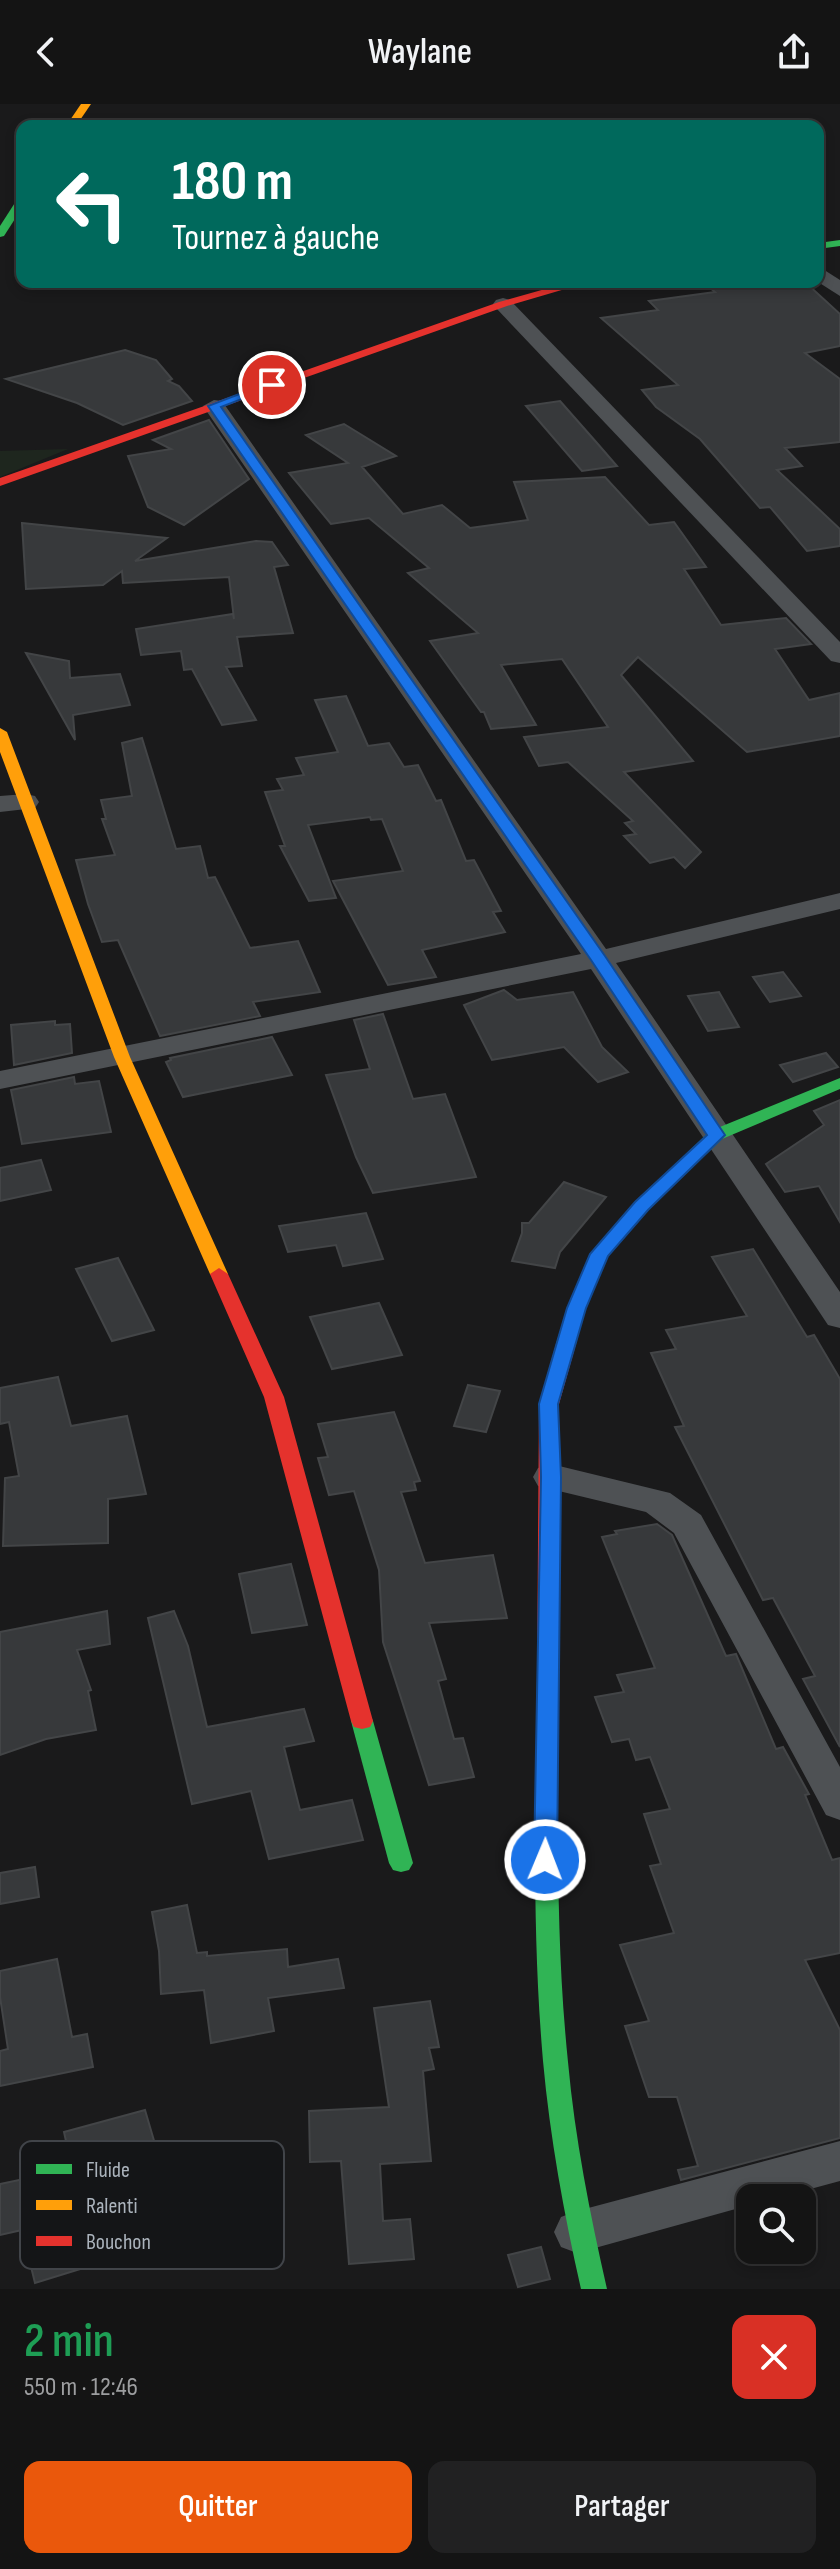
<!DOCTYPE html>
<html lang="fr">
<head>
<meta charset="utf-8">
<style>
  :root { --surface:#141414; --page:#212122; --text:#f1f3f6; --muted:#9d9ea0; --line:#333334; --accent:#ea580c }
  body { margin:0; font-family:"Sofia Sans Condensed",sans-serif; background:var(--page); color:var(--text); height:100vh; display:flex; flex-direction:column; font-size:30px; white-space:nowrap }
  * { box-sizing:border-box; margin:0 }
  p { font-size:26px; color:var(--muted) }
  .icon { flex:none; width:44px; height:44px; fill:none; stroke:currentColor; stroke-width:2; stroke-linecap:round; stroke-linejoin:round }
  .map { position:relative; height:2185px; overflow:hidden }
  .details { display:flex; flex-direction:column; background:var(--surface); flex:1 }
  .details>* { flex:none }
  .hud { position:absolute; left:16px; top:16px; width:808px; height:168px; border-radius:16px; box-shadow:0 4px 12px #0003,0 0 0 2px var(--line); background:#00695c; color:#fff; overflow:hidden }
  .tools { position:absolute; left:736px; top:2080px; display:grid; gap:16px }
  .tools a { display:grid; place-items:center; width:80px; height:80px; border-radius:16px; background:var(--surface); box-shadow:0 4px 12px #0003,0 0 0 2px var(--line); font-size:40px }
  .pin { position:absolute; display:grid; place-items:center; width:68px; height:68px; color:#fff; margin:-34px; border:4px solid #fff; border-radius:50%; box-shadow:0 2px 8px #0007 }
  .me { position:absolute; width:88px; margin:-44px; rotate:1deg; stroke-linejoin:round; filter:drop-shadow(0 0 6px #0008) }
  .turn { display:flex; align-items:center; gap:28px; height:168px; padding:0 24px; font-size:36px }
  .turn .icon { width:104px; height:104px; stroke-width:2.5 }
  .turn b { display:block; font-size:56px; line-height:68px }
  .round { display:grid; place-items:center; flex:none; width:84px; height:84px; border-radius:16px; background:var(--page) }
  .headline { display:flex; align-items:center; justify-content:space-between; height:136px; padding:0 24px }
  h1 { font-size:48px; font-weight:600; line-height:60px; color:#1e9e55 }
  .action { display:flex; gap:16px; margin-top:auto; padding:16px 24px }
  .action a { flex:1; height:92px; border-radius:16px; background:var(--accent); color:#fff; font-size:32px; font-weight:600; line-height:92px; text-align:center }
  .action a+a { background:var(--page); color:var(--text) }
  header { display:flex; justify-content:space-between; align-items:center; height:104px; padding:0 24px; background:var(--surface); font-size:36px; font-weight:600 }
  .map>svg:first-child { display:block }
  .green { fill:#1e261e }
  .building { fill:#37393b; stroke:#434547; stroke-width:2 }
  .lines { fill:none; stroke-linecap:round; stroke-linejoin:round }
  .street { fill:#4e5154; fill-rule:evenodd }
  .fast { fill:#30b455; fill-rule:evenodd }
  .slow { fill:#ff9f0a; fill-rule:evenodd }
  .jam { fill:#e5322d; fill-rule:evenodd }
  .route { fill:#1a73e8; stroke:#114b97; stroke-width:2 }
  .key { fill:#141517; stroke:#414449; stroke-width:2 }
  .key-label { font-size:22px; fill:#abb3bc }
</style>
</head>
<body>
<header><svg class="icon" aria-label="back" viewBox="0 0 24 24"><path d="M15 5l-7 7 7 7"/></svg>Waylane<svg class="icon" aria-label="share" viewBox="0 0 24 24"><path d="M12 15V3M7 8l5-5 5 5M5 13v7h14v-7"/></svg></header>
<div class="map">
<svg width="840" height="2185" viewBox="0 0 840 2185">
  <rect width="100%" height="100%" fill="#1a1a1b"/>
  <path class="green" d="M68 345 0 373V347Z"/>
  <g class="building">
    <path d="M703 178H805L840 210V242L805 249 840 275V338L785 344 802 362 777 366 840 425V442L807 447 770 403 760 404 700 335 656 303 642 286 678 281 601 214 658 206 649 197 715 188Z"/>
    <path d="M125 246 156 256 172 275 168 277 179 282 192 297 123 321 77 299 6 275Z"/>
    <path d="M560 297 597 339 617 362 582 367 526 302Z"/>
    <path d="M209 316 249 375 184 421 148 403 128 352 171 345 153 336Z"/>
    <path d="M344 320 396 352 362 363 403 410 442 401 470 424 528 416 514 378 605 373 649 421 674 418 706 463 684 465 721 521 786 514 811 540 775 545 809 596 840 589V632L747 648 638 553 621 571 693 657 624 668 701 748 685 764 674 753 650 759 624 732 636 730 625 719 633 717 568 658 539 662 524 633 608 623 562 555 501 561 536 621 491 625 484 608H481L430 537 478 529 408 469 429 464 369 414 331 420 289 369 348 359 306 331Z"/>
    <path d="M22 419 167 434 135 457 256 437 272 438 288 461 274 463 293 529 237 533 242 562 226 563 256 616 222 621 192 565 184 566 181 547 141 551 136 525 233 510 234 515 229 473 123 479 122 467 103 481 26 485Z"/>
    <path d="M26 549 69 557 70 574 120 570 130 601 73 611 75 636Z"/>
    <path d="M346 592 368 642 389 639 404 663 418 661 436 697 441 696 466 757 474 756 501 807 493 808 505 828 422 846 436 873 388 881 333 777 403 767 382 715 371 716 370 713 308 721 336 794 309 797 280 742H285L265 688 283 686 277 675 304 671 296 654 338 648 315 596Z"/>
    <path d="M142 634 176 745 200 742 208 774 215 773 250 844 298 837 320 888 253 898 260 912 160 932 118 836 102 838 88 800 76 756 115 751 102 715H106L101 696 132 692 122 639Z"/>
    <path d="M783 868 801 892 770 898 753 873Z"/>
    <path d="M504 886 517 896 573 888 602 943 628 968 598 978 564 943 492 956 464 901Z"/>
    <path d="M719 888 739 923 708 927 688 892Z"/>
    <path d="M383 910 413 995 445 990 476 1073 373 1089 356 1053 326 971 370 965 354 916Z"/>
    <path d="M55 917V921L70 920 72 949 14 961 11 921Z"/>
    <path d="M272 933 292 971 183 993 166 958 171 956 170 954Z"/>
    <path d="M826 949 838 963 793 978 780 961Z"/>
    <path d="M74 973 75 980 99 977 111 1028 22 1040 11 986Z"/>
    <path d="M840 996V1118L819 1082 785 1088 766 1060 824 1021 814 1007Z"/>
    <path d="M41 1056 51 1086 0 1097V1064Z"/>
    <path d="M564 1078 606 1093 560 1148 555 1164 512 1157 522 1129V1119H529Z"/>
    <path d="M366 1109 383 1155 343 1162 336 1141 288 1148 279 1122Z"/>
    <path d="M753 1145 807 1233 814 1231 840 1275V1643L803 1575 815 1572 773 1494 763 1496 675 1323 684 1322 651 1249 676 1245 666 1226 747 1212 712 1153Z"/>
    <path d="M118 1154 154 1226 112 1237 76 1165Z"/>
    <path d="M379 1199 402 1251 332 1265 310 1213Z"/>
    <path d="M58 1273 71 1322 127 1312 146 1390 108 1395V1439L3 1442 5 1374 19 1372 9 1318 0 1320V1284Z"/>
    <path d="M468 1281 500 1287 486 1328 454 1322Z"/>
    <path d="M394 1308 420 1377 414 1378 416 1386 401 1388 425 1459 493 1451 507 1514 429 1519 446 1575 438 1577 454 1635 463 1634 474 1673 429 1681 383 1538 379 1466 354 1387 329 1391 318 1354 328 1353 318 1320Z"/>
    <path d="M657 1420 672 1431 726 1552 736 1550 776 1645 783 1643 809 1690 805 1691 832 1756 840 1754V1849L805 1856 840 1926V2034L681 2076 678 2066 698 2062 677 1993H649L625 1922 649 1917 620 1841 674 1829 650 1762 661 1760 644 1710 670 1705 650 1653 636 1656 629 1635 612 1638 595 1593 624 1588 617 1571 655 1564 602 1433 617 1430 615 1427Z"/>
    <path d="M291 1460 307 1521 252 1529 239 1470Z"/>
    <path d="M107 1507 110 1540 77 1546 91 1586 88 1587 96 1626 46 1635 0 1651V1528Z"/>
    <path d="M174 1507 188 1542 207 1623 304 1605 314 1637 284 1643 300 1706 352 1696 363 1736 269 1755 251 1687 192 1700 148 1514Z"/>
    <path d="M35 1763 39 1793 0 1800V1769Z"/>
    <path d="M187 1801 197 1849 207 1848V1852L287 1845 288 1863 338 1855 344 1884 268 1894 274 1927 211 1939 204 1886 161 1890 159 1847 152 1808Z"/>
    <path d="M57 1855 72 1933 87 1930 93 1963 0 1982V1947L8 1945 0 1893V1867Z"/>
    <path d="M430 1897 439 1943 429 1944 434 1965 423 1967 431 2057 380 2060 383 2117 410 2115 414 2155 349 2160 341 2057 310 2058 309 2007 389 2003 374 1904Z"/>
    <path d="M145 2006 160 2057 136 2064 139 2076 111 2084 132 2149 35 2179 22 2126 0 2131V2080L72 2065 64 2028Z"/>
    <path d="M541 2143 550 2175 518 2183 508 2151Z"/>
  </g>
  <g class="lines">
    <g class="street">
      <path d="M818 162 840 176V192L818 178Z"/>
      <path d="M503 194 510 196 840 538V559L831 557 496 204 493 200 496 196Z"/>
      <path d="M214 296 222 297 606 845 840 789V805L616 859 840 1188V1224L828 1221 591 865 0 985V967L581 850 203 302Z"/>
      <path d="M26 690 35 692 39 698 35 704 0 708V692Z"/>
      <path d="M551 1360 670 1389 701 1411 840 1663V1716L826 1711 674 1429 646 1408 538 1382 533 1373 538 1364Z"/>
      <path d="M840 2037V2077L777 2094H750V2101L577 2149 561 2143 554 2128 561 2113 577 2107Z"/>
    </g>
    <g class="fast">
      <path d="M22 93V104L4 132 0 133V122L18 94Z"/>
      <path d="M840 136V142L818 145V139Z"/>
      <path d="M840 974V985L722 1035 648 1106 608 1152 585 1204 576 1240 566 1246 559 1245 556 1240 567 1204 593 1146 636 1098 710 1027Z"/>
      <path d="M548 1567 556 1569 559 1575C558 1702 555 1831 568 1958 575 2035 590 2110 607 2185H581C564 2110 550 2034 543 1957 532 1830 535 1702 537 1575L540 1569Z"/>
      <path d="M362 1609 370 1611 373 1617 413 1759 409 1766 401 1768 393 1766 389 1759 351 1617 354 1611Z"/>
    </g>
    <g class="slow">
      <path d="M81 0H91L76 22H66Z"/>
      <path d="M0 624 7 628 130 953 228 1170 226 1174 219 1176 210 1170 114 953 0 648Z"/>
    </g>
    <g class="jam">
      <path d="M570 178H589L507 202 0 382V374L499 198Z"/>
      <path d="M219 1164 228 1170 284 1293 373 1617 370 1623 362 1625 354 1623 351 1617 264 1293 210 1170Z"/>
      <path d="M566 1234 576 1240 559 1300V1575L556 1581 548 1583 540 1581 537 1575 539 1300 556 1240Z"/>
    </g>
  </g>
  <path class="route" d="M268 279 278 281 221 303 605 852 725 1031 648 1106 608 1152 586 1204 558 1300 561 1373 557 1756 554 1763 545 1765 537 1763 534 1756 541 1373 539 1300 567 1204 590 1150 635 1098 707 1031 591 856 208 302Z"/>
  <rect x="20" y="2037" width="264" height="128" rx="12" class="key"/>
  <rect x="36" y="2060" width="36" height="10" fill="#30b455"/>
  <rect x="36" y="2096" width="36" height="10" fill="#ff9f0a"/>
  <rect x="36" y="2132" width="36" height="10" fill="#e5322d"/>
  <g class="key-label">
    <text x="86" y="2073">Fluide</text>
    <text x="86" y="2109">Ralenti</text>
    <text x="86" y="2145">Bouchon</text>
  </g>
</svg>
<div class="tools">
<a><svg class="icon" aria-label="search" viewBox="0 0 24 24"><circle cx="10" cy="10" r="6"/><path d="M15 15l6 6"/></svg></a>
</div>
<div class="pin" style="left:272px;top:281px;background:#d93025"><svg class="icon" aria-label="arrive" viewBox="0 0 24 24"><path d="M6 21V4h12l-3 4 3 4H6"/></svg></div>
<svg class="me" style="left:545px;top:1756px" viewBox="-20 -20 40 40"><circle r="17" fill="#1a73e8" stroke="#fff" stroke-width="3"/><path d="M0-11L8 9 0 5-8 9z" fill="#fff"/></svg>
<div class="hud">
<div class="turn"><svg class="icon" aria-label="left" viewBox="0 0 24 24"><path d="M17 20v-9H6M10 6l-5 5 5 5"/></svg><div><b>180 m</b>Tournez à gauche</div></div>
</div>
</div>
<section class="details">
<div class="headline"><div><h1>2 min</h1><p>550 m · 12:46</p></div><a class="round" style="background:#d93025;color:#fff"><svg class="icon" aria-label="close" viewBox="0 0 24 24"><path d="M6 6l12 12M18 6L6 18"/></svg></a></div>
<div class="action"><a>Quitter</a><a>Partager</a></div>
</section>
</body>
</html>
